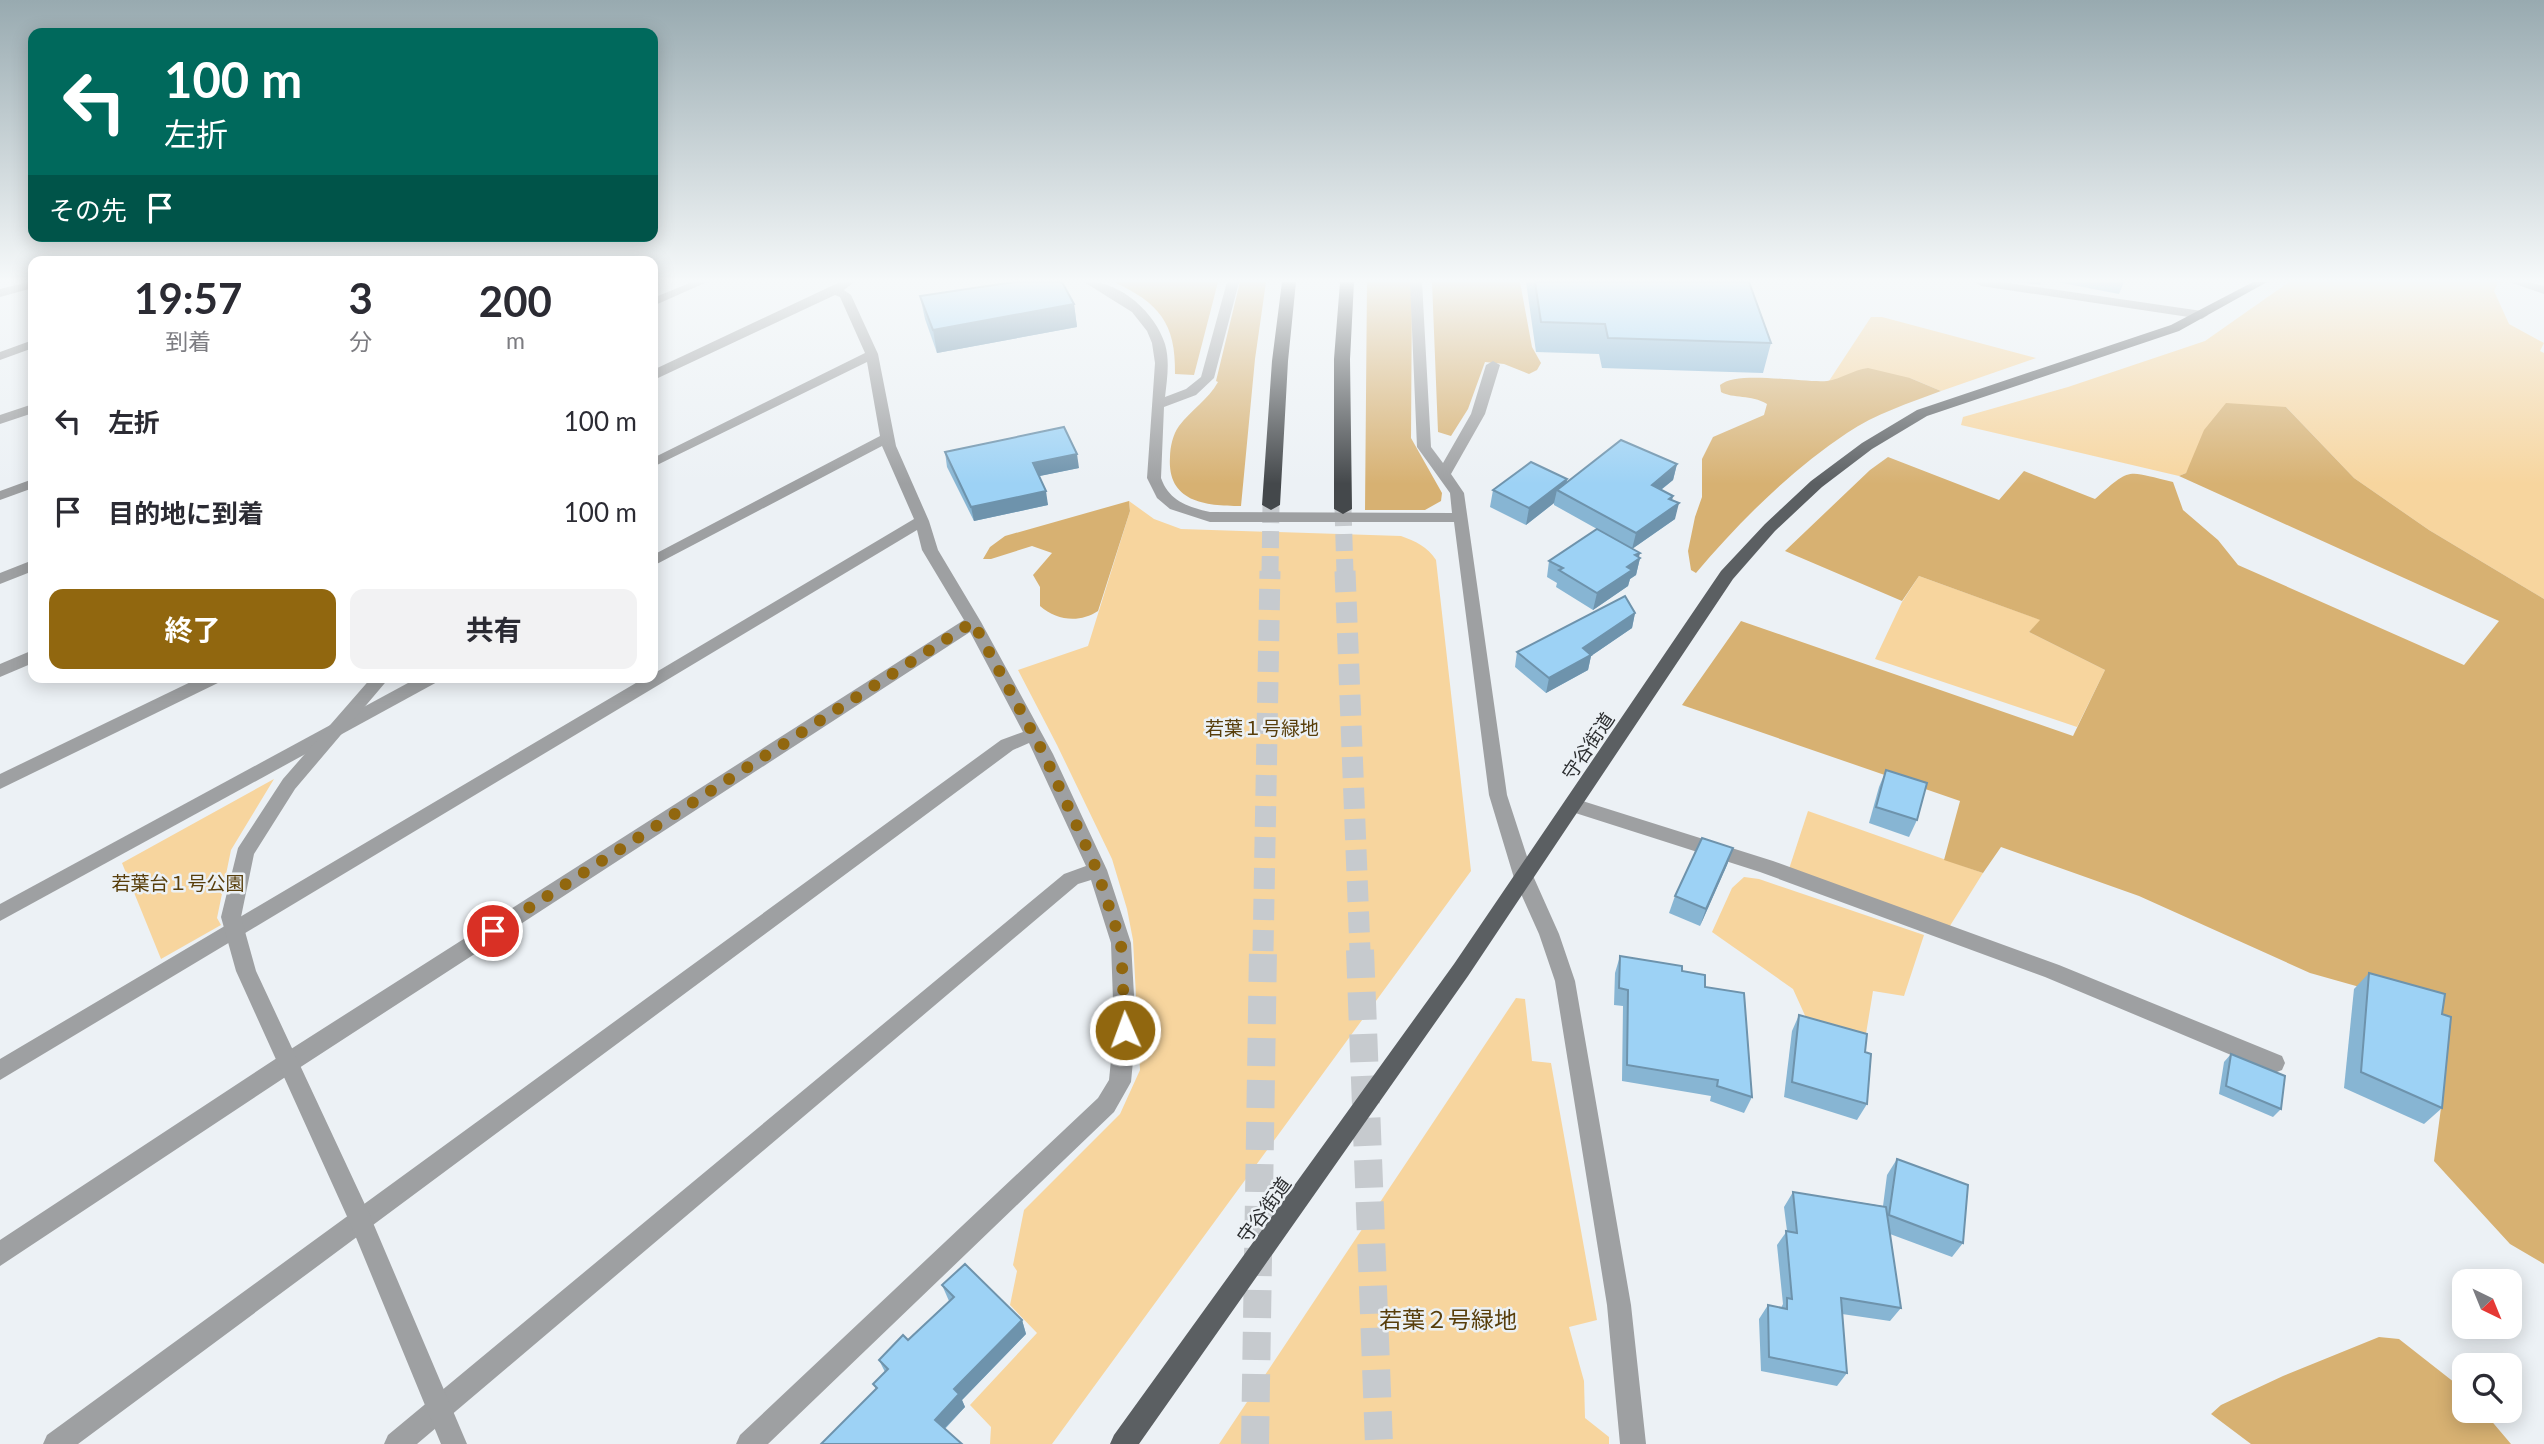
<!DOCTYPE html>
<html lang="ja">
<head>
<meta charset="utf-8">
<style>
  :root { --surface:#fff; --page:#f2f2f3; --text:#2b2b33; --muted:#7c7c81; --accent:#91670f }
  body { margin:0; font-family:Lato,"Noto Sans JP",sans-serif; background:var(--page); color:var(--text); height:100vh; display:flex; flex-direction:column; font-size:26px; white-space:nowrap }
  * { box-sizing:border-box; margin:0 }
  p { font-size:23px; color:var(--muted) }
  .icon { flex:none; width:38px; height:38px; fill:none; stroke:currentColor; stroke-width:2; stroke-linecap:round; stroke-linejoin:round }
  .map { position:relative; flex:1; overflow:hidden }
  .drawer { position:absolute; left:28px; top:256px; width:630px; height:427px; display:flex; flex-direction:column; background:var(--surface); border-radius:14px; box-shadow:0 4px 18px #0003 }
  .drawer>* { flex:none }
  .hud { position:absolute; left:28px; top:28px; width:630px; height:214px; border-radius:14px; box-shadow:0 4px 18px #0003; background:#00695c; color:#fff; overflow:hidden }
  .needle { width:46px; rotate:137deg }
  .tools { position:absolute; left:2452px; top:1269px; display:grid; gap:14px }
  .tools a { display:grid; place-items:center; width:70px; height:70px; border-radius:14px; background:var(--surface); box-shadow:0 4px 18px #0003; font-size:35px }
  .pin { position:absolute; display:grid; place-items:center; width:60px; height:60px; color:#fff; margin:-30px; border:4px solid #fff; border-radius:50%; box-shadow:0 2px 7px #0007 }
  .me { position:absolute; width:77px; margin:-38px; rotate:358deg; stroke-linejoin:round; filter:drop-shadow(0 0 5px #0008) }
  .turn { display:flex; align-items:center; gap:24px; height:147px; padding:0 21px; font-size:32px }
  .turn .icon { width:91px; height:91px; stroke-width:2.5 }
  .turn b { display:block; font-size:49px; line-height:60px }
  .then { display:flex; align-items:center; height:66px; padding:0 21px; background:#0003; gap:14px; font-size:26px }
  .eta { display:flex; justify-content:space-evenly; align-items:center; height:119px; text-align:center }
  .eta b { font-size:42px; font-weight:700; line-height:49px }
  .cta { display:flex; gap:14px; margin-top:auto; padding:14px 21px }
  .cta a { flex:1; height:80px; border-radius:14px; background:var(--accent); color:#fff; font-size:28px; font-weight:700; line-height:80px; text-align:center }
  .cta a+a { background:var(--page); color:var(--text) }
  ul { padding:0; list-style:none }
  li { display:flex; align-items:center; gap:21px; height:91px; padding:0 21px }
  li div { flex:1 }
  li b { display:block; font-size:26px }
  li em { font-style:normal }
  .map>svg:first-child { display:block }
  .green { fill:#f7d59e }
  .forest { fill:#d7b172 }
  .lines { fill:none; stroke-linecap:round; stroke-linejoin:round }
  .motorway-tunnel-far2 { stroke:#c6cace; stroke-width:17; stroke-dasharray:17 8; stroke-linecap:butt }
  .motorway-tunnel-far1 { stroke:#c6cace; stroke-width:21; stroke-dasharray:21 10; stroke-linecap:butt }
  .motorway-tunnel { stroke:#c6cace; stroke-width:28; stroke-dasharray:28 14; stroke-linecap:butt }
  .service { fill:#9ea0a2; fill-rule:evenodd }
  .minor { fill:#9ea0a2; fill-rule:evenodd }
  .tertiary { fill:#9ea0a2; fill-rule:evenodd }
  .primary { fill:#5b5f62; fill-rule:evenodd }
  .motorway { fill:#44484b; fill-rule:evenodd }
  .wall { fill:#87b5d3 }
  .shaded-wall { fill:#6e93ac }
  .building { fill:#9dd2f5; stroke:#6e93ac; stroke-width:2 }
  .route { stroke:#91670f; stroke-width:12; stroke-dasharray:0 21.6 }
  .labels { text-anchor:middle; stroke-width:5; stroke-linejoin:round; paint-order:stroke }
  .park-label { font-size:19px; fill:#583e0b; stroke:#ecf1f5 }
  .street-label { font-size:19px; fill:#2d2f31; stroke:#ecf1f5 }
  .near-park-label { font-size:23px; fill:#583e0b; stroke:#ecf1f5 }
</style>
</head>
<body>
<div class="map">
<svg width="2544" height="1444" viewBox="0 0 2544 1444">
  <rect width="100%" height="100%" fill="#ecf1f5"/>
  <g class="green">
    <path d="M2289 282H2504L2498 283 2494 291 2509 324 2544 343 2540 351 2544 353V599L2429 530 2354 478 2286 407 2195 456 2186 473 2179 476 1961 425 1963 417 2068 387 2205 341Z"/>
    <path d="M1871 317H1882L2036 358 1941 391 1910 378 1829 381Z"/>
    <path d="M1129 501 1154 519 1181 529 1401 536C1415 541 1428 547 1436 560L1471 871 1052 1444H990L991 1427 970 1405 1037 1333 1010 1305 1017 1271 1013 1265 1024 1210 1120 1114 1140 1070 1133 940 1127 909 1112 859 1057 745 1018 670 1088 646 1130 511Z"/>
    <path d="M1919 576 2041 620 2029 632 2105 670 2077 727 1875 659 1902 602Z"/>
    <path d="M274 779 231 850 217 918 221 925 161 959 122 863Z"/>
    <path d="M1808 811 1983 873 1948 929 1789 869Z"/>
    <path d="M1744 877 1759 879 1924 935 1904 996 1873 991 1864 1046 1813 1033 1793 989 1712 932 1732 888Z"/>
    <path d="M1516 998 1525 999 1532 1061 1551 1063 1597 1320 1569 1327 1584 1381 1585 1418 1609 1437V1444H1219Z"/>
  </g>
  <g class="forest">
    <path d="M1114 282H1218L1194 375 1175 374C1176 323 1159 303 1114 282Z"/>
    <path d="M1240 282H1266L1255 359 1241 506C1205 506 1167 502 1170 457 1170 447 1173 434 1179 426 1191 410 1208 400 1218 382L1216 381Z"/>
    <path d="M1367 282H1412L1411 438 1442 493 1441 501 1425 510H1365Z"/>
    <path d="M1432 282H1520L1532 347 1541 363 1537 370 1529 374 1504 364 1485 362 1468 409 1451 436 1438 432Z"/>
    <path d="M1868 368 1910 378 1941 391C1909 403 1875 414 1847 433 1790 471 1740 521 1696 573L1691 570 1688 551 1695 517 1702 497V459L1713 437 1764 415 1767 404C1751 394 1733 399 1721 392L1720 385C1737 370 1802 383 1827 381 1841 379 1853 370 1868 368Z"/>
    <path d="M2226 403 2286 407 2354 478 2429 530 2544 599V1264L2510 1244 2434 1161 2444 1085 2434 1008 2310 973 2139 896 2001 847 1983 873 1944 860 1960 801 1682 705 1741 621 2073 736 2105 670 2029 632 2040 620 1919 576 1902 601 1785 551 1870 470 1888 457 1999 500 2024 471 2095 499C2132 466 2126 471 2173 482L2183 510 2218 540 2238 565 2464 665 2499 621 2179 476 2186 473 2204 430Z"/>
    <path d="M1129 501 1130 511 1098 611C1080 623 1057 621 1040 606V587L1033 575 1052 553 1032 546 991 559H983L990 547 1005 536Z"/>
    <path d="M2379 1337 2399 1339 2464 1390V1410L2483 1411 2511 1444H2251L2211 1414 2221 1405 2283 1376Z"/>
  </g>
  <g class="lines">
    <g class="motorway-tunnel-far2">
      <path d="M1343 509 1345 573"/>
      <path d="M1270 573 1271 505"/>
    </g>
    <g class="motorway-tunnel-far1">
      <path d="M1345 571 1360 951"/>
      <path d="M1263 951 1270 571"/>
    </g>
    <g class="motorway-tunnel">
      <path d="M1360 950 1379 1444"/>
      <path d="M1255 1444 1263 950"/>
    </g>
    <path class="service" d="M1573 798 1773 861 2059 965 2282 1056 2285 1063 2282 1070 2274 1073 2045 977 1760 872 1566 810 1564 805 1566 800Z"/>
    <g class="minor">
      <path d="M28 282H33V288L0 297V289Z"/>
      <path d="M692 282H707L653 306V298Z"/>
      <path d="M840 282H854L844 290 851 295 878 354 896 446 929 521 938 550 981 622 1053 754 1107 870 1131 943 1136 1030 1131 1082 1114 1112 768 1444H736L740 1435 1098 1098 1109 1080 1114 1030 1111 943 1091 880 1078 884 417 1444H384L388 1435 1064 874 1086 866 1029 743 1013 750 78 1444H43L47 1435 1001 740 1023 732 970 632 296 1070 0 1266V1240L280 1056 964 620 922 550 917 530 0 1080V1059L646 677H653V674L914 519 882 446 653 566V555L880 436 867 362 653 467V458L865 353 840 297 835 295 658 378 653 379V370Z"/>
      <path d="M1084 282C1118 279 1155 312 1165 344 1170 361 1167 380 1165 397L1186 389 1201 377 1227 282H1239L1214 378 1196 395 1164 407 1161 478C1169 501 1188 507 1210 512L1452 513 1450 493 1417 447 1410 282H1422L1431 447 1443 463 1471 414 1486 365 1493 361 1500 365 1485 414 1451 474 1464 493 1507 795 1534 878 1559 934 1575 981 1631 1305 1646 1444H1620L1607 1305 1555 981 1539 934 1514 878 1489 795 1454 522H1210L1170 509 1157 498 1147 478 1155 363 1152 343 1147 331 1132 312Z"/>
      <path d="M1975 282H2002L2202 311 2208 315 2202 319 1981 286Z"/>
      <path d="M2509 282H2527L2544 286V294Z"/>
      <path d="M33 340V348L0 360V352Z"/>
      <path d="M33 404V413L0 424V415Z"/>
      <path d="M33 479V488L0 500V491Z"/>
      <path d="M33 560V571L0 584V573Z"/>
      <path d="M33 650V663L0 677V664Z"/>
      <path d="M201 677H224L222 681 0 789V774Z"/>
      <path d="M419 677H441L439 681 0 921V904Z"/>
    </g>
    <path class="tertiary" d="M372 677H390L295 789 254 854 241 917 256 971 368 1211 467 1444H441L350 1223 236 971 221 917 238 848 283 779Z"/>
    <path class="primary" d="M2253 282H2267L2179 331 1927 416 1872 449 1822 487 1775 531 1733 579 1468 976 1139 1444H1110L1114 1435 1454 964 1721 571 1765 524 1811 481 1862 443 1917 410 2171 325Z"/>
    <g class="motorway">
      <path d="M1282 282H1296L1288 361 1280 505 1271 510 1262 505 1272 361Z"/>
      <path d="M1340 282H1354L1350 359 1352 509 1343 514 1334 509V359Z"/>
    </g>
  </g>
  <g class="wall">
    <path d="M1526 282H1749L1771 343 1763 373 1602 368 1599 354 1536 352Z"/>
    <path d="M2019 282H2041L2040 285Z"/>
    <path d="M2057 282H2124L2119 294Z"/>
    <path d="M920 296 1074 304 1077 327 937 353 925 319Z"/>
    <path d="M945 452 1079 468 1039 476 1048 505 974 521 947 467Z"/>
    <path d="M1677 464 1673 480 1661 490 1673 496 1672 500 1675 519 1632 549 1640 558 1636 575 1630 579 1628 586 1593 610 1556 587 1557 583 1547 577 1549 561 1597 529 1554 505V503L1526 525 1490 507 1493 490 1567 479V482Z"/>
    <path d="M1635 613 1632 628 1591 656 1588 670 1546 693 1515 667 1517 652Z"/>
    <path d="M1886 770 1917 820 1909 837 1869 823 1879 787Z"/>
    <path d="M1733 848 1727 865 1700 926 1669 913 1675 896Z"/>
    <path d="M1620 956 1682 971 1705 987 1752 1097 1744 1113 1710 1101 1711 1096 1622 1081 1623 1006 1614 1005 1615 973Z"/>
    <path d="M2369 973 2442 1108 2424 1124 2344 1088 2354 989Z"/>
    <path d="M1799 1015 1867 1104 1857 1120 1784 1097 1792 1031Z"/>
    <path d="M2231 1054 2281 1109 2273 1117 2219 1094 2224 1062Z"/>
    <path d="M1897 1159 1963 1243 1952 1257 1890 1234 1901 1308 1890 1321 1842 1314 1847 1373 1837 1386 1761 1371 1759 1319 1768 1305 1781 1308 1783 1304 1777 1245 1787 1231 1784 1207 1793 1192 1883 1206 1887 1175Z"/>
    <path d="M942 1285 1022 1320 1026 1334 962 1400 965 1407 945 1429 876 1389 873 1384 885 1372 879 1360 908 1340 949 1301Z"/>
  </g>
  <g class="shaded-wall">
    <path d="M1074 304 1077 327 937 353 933 330Z"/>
    <path d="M1077 454 1079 468 1035 477 1033 463Z"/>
    <path d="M1677 464 1673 480 1648 500 1652 485Z"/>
    <path d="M1567 479 1564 494 1557 490 1554 503 1526 525 1529 508Z"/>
    <path d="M1046 491 1048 505 974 521 971 507Z"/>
    <path d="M1673 496 1669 510 1679 503 1675 519 1632 549 1636 533Z"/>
    <path d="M1640 553 1638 560 1640 558 1636 575 1630 579 1628 586 1593 610 1597 593 1627 567 1635 555Z"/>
    <path d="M1635 613 1632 628 1591 656 1588 670 1546 693 1549 678 1583 648Z"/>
    <path d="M1733 848 1727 865 1700 926 1706 909Z"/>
    <path d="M1022 1320 1026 1334 962 1400 965 1407 941 1432 935 1420 954 1389Z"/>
  </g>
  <g class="building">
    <path d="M1014 282H1062L1074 304 933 330 920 296Z"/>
    <path d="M1535 282H1749L1771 343 1608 338 1605 324 1541 322Z"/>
    <path d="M1064 427 1077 454 1033 463 1046 491 971 507 945 452Z"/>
    <path d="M1621 440 1677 464 1652 485 1673 496 1669 499 1679 503 1636 533 1557 490Z"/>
    <path d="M1531 462 1567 479 1529 508 1493 490Z"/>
    <path d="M1597 529 1640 553 1635 555 1640 558 1627 567 1632 570 1597 593 1559 570 1563 568 1549 561Z"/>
    <path d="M1625 596 1635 613 1583 648 1591 655 1549 678 1517 652Z"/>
    <path d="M1886 770 1927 783 1917 820 1876 807Z"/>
    <path d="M1702 838 1733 848 1706 909 1675 896Z"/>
    <path d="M1620 956 1682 966V971L1705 975V987L1744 993 1752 1097 1717 1086 1718 1080 1627 1065 1628 990 1619 988Z"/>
    <path d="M2369 973 2445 994 2442 1014 2451 1017 2442 1108 2361 1072Z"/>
    <path d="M1799 1015 1867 1034 1865 1052 1871 1054 1867 1104 1792 1082Z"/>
    <path d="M2231 1054 2285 1076 2281 1109 2226 1086Z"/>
    <path d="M1897 1159 1968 1185 1963 1243 1889 1215Z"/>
    <path d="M1793 1192 1886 1207 1901 1308 1841 1298 1847 1373 1769 1357 1768 1305 1787 1309V1298L1792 1299 1786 1231 1797 1233Z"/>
    <path d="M965 1264 1022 1320 954 1389 959 1394 935 1420 962 1444H821L877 1388 873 1384 888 1369 879 1360 903 1335 908 1340 954 1297 942 1285Z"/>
  </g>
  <linearGradient id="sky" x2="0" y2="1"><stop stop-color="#98aab0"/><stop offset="0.58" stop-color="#f6f9fa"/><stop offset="1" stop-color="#f6f9fa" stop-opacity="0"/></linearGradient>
  <rect width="2544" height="484" fill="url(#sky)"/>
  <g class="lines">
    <path class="route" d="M493 931 973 622 1044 754 1097 870 1121 943 1125 1030"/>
  </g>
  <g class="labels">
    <g class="park-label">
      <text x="1262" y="735">若葉１号緑地</text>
      <text x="178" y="890">若葉台１号公園</text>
    </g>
    <g class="street-label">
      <text transform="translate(1588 746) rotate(-56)" y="7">守谷街道</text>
      <text transform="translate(1264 1210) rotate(-54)" y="7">守谷街道</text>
    </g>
    <g class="near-park-label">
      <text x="1448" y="1328">若葉２号緑地</text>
    </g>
  </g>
</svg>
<div class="tools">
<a><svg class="needle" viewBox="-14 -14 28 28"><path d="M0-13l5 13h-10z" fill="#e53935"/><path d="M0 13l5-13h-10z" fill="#7c7c81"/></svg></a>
<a><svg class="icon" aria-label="search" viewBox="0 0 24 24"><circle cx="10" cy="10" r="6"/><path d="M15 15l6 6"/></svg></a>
</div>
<div class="pin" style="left:493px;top:931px;background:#d93025"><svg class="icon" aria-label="arrive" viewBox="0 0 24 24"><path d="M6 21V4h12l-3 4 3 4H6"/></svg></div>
<svg class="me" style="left:1125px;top:1030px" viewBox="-20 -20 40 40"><circle r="17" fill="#91670f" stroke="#fff" stroke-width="3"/><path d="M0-11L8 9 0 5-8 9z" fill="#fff"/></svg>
<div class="hud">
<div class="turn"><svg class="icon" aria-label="left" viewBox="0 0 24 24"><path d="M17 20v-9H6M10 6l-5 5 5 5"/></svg><div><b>100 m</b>左折</div></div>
<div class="then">その先<svg class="icon" aria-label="arrive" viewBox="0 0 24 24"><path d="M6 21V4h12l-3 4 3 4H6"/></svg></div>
</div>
<section class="drawer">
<div class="eta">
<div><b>19:57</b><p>到着</p></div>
<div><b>3</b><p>分</p></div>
<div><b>200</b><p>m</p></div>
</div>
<ul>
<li><svg class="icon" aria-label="left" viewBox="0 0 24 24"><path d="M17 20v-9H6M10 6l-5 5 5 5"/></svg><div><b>左折</b></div><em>100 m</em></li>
<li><svg class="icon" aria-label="arrive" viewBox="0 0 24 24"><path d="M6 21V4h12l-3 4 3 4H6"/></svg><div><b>目的地に到着</b></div><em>100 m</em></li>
</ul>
<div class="cta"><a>終了</a><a>共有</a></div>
</section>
</div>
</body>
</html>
